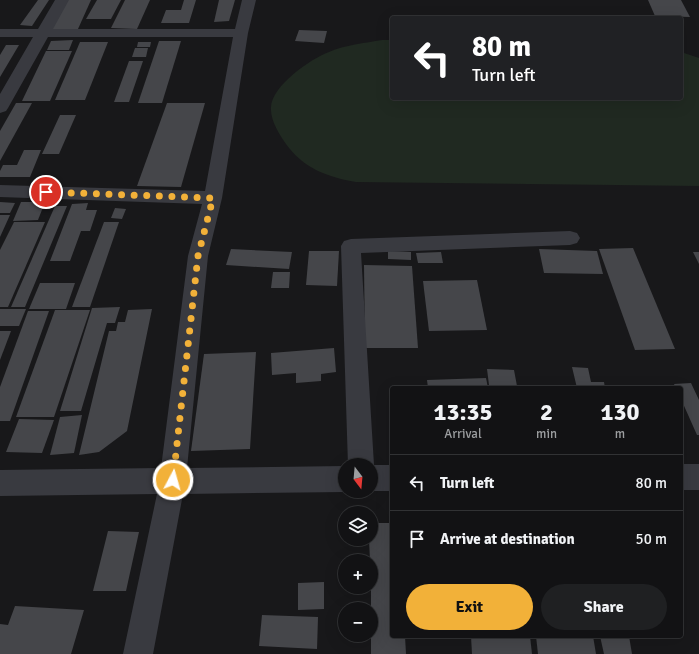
<!DOCTYPE html>
<html lang="en">
<head>
<meta charset="utf-8">
<style>
  :root { --surface:#121214; --page:#1f2022; --text:#f1f3f6; --muted:#9c9ea0; --line:#313234; --accent:#f2b139 }
  body { margin:0; font-family:Signika,sans-serif; background:var(--page); color:var(--text); height:100vh; display:flex; flex-direction:column; font-size:15px; white-space:nowrap }
  * { box-sizing:border-box; margin:0 }
  p { font-size:13px; color:var(--muted) }
  .icon { flex:none; width:22px; height:22px; fill:none; stroke:currentColor; stroke-width:2; stroke-linecap:round; stroke-linejoin:round }
  .map { position:relative; flex:1; overflow:hidden }
  .panel { position:absolute; left:390px; top:386px; width:293px; height:252px; display:flex; flex-direction:column; background:var(--surface); border-radius:4px; box-shadow:0 4px 16px #0002,0 0 0 1px var(--line) }
  .panel>* { flex:none }
  .guide { position:absolute; left:390px; top:16px; width:293px; height:84px; border-radius:4px; box-shadow:0 4px 16px #0002,0 0 0 1px var(--line); background:#202124; color:#fff; overflow:hidden }
  .needle { width:26px; rotate:164deg }
  .tools { position:absolute; left:338px; top:458px; display:grid; gap:8px }
  .tools a { display:grid; place-items:center; width:40px; height:40px; border-radius:50%; background:var(--surface); box-shadow:0 4px 16px #0002,0 0 0 1px var(--line); font-size:20px }
  .pin { position:absolute; display:grid; place-items:center; width:34px; height:34px; color:#fff; margin:-17px; border:2px solid #fff; border-radius:50%; box-shadow:0 1px 4px #0007 }
  .me { position:absolute; width:44px; margin:-22px; rotate:6deg; stroke-linejoin:round; filter:drop-shadow(0 0 3px #0008) }
  .turn { display:flex; align-items:center; gap:14px; height:84px; padding:0 16px; font-size:18px }
  .turn .icon { width:52px; height:52px; stroke-width:2.5 }
  .turn b { display:block; font-size:28px; line-height:34px }
  .eta { display:flex; justify-content:space-evenly; align-items:center; height:68px; text-align:center }
  .eta b { font-size:24px; font-weight:700; line-height:28px }
  .cta { display:flex; gap:8px; margin-top:auto; padding:8px 16px }
  .cta a { flex:1; height:46px; border-radius:24px; background:var(--accent); color:#111; font-size:16px; font-weight:700; line-height:46px; text-align:center }
  .cta a+a { background:var(--page); color:var(--text) }
  ul { padding:0; list-style:none }
  li { display:flex; align-items:center; gap:12px; height:56px; padding:0 16px; border-top:1px solid var(--line) }
  li div { flex:1 }
  li b { display:block; font-size:15px }
  li em { font-style:normal }
  .map>svg:first-child { display:block }
  .green { fill:#202921 }
  .building { fill:#45464a }
  .lines { fill:none; stroke-linecap:round; stroke-linejoin:round }
  .minor { fill:#393a40; fill-rule:evenodd }
  .route { stroke:#f2b139; stroke-width:7; stroke-dasharray:0 12.6 }
</style>
</head>
<body>
<div class="map">
<svg width="699" height="654" viewBox="0 0 699 654">
  <rect width="100%" height="100%" fill="#18181a"/>
  <path class="green" d="M382 40H392V98H681V52L699 58V186L356 182C327 177 303 168 286 144 279 134 270 120 271 107 272 86 310 59 329 52 345 45 365 43 382 40Z"/>
  <g class="building">
    <path d="M38 0H49L32 26 20 25Z"/>
    <path d="M65 0H91L78 29 50 30Z"/>
    <path d="M97 0H121L111 19H86Z"/>
    <path d="M125 0H150L137 29 111 28Z"/>
    <path d="M184 0H196L189 23H161L166 10H181Z"/>
    <path d="M219 0H235L229 21 214 22Z"/>
    <path d="M648 0H681L690 17 655 16Z"/>
    <path d="M299 30 327 31 324 43 295 41Z"/>
    <path d="M73 40 69 50H47L51 41Z"/>
    <path d="M159 41H181L162 103H138Z"/>
    <path d="M80 42H108L85 100H55Z"/>
    <path d="M138 42H151L150 47H137Z"/>
    <path d="M6 45H19L0 77V55Z"/>
    <path d="M135 48H148L146 57H132Z"/>
    <path d="M46 51H72L50 101H22Z"/>
    <path d="M129 61H143L129 102H114Z"/>
    <path d="M16 103H32L0 161V131Z"/>
    <path d="M167 103H205L181 187 137 186Z"/>
    <path d="M60 115H76L59 154H42Z"/>
    <path d="M24 150H41L30 177H0V171L3 165H17Z"/>
    <path d="M0 202 15 203 10 213H0Z"/>
    <path d="M21 202H45L38 220 13 221Z"/>
    <path d="M88 203 86 210H97L90 231H81L70 261H50L72 204Z"/>
    <path d="M55 206H67L25 307H11Z"/>
    <path d="M115 208 126 209 122 219 111 218Z"/>
    <path d="M0 215H10L0 237Z"/>
    <path d="M14 222H45L8 307H0V250Z"/>
    <path d="M104 222H119L90 307H72Z"/>
    <path d="M633 248 675 349 635 350 599 249Z"/>
    <path d="M231 249 292 252 289 269 226 265Z"/>
    <path d="M539 249 597 251 603 274 544 273Z"/>
    <path d="M309 251H339L337 286 306 285Z"/>
    <path d="M388 251 411 252V260L388 259Z"/>
    <path d="M441 252 443 263H418L416 253Z"/>
    <path d="M693 252H699V264Z"/>
    <path d="M364 265 412 266 418 348H365Z"/>
    <path d="M273 272H290L289 288H271Z"/>
    <path d="M477 280 487 330 429 331 423 281Z"/>
    <path d="M40 283H75L66 309H29Z"/>
    <path d="M120 307 115 323H107L81 411H60L92 308Z"/>
    <path d="M0 309H26L19 326H0Z"/>
    <path d="M152 309 127 431 99 452 79 455 109 331H116L118 322H125L128 310Z"/>
    <path d="M55 310H90L54 417H16Z"/>
    <path d="M28 311H49L10 421H0V387Z"/>
    <path d="M0 331H11L0 360Z"/>
    <path d="M334 348 336 372 321 374V381L296 383V373L272 375 271 353Z"/>
    <path d="M256 352 250 449 191 451 204 354Z"/>
    <path d="M572 367 588 368 591 382H604L605 388H577Z"/>
    <path d="M487 369 514 370 517 386 489 385Z"/>
    <path d="M486 378 488 388H428L427 380Z"/>
    <path d="M691 383 699 400V435H697L681 399V388H676L674 384Z"/>
    <path d="M82 415 74 453 50 455 60 417Z"/>
    <path d="M19 419 54 420 42 453 6 452Z"/>
    <path d="M371 523H392V636H405L406 654H371V561H370L369 539H371Z"/>
    <path d="M108 531 139 532 126 591H93Z"/>
    <path d="M324 582V609L298 610V583Z"/>
    <path d="M15 606 84 610 71 654H0V624L8 625Z"/>
    <path d="M262 615 318 617 317 649 259 646Z"/>
    <path d="M471 636H530L532 654H472Z"/>
    <path d="M536 636H593L596 654H538Z"/>
    <path d="M600 636H629L632 654H604Z"/>
  </g>
  <g class="lines">
    <g class="minor">
      <path d="M55 0H69L53 29H235L242 0H256L248 33 222 198 208 256 187 468 345 466V491H347L345 492 183 494 153 654H123L157 494 0 496V470L161 468 188 256 202 204 0 197V185L205 191 233 37H48L8 108 6 111 0 113V94L33 37H0V29H38Z"/>
      <path d="M570 231 577 233 580 238 577 243 570 245 361 253 374 465H392V491H371V465H348L341 246 344 241 351 239Z"/>
      <rect x="681" y="464" width="18" height="26"/>
    </g>
  </g>
  <g class="lines">
    <path class="route" d="M46 192 213 198 198 256 173 480"/>
  </g>
</svg>
<div class="tools">
<a><svg class="needle" viewBox="-14 -14 28 28"><path d="M0-13l5 13h-10z" fill="#e53935"/><path d="M0 13l5-13h-10z" fill="#9c9ea0"/></svg></a>
<a><svg class="icon" aria-label="layers" viewBox="0 0 24 24"><path d="M12 4l9 5-9 5-9-5zM3 14l9 5 9-5"/></svg></a>
<a>+</a>
<a>−</a>
</div>
<div class="pin" style="left:46px;top:192px;background:#d93025"><svg class="icon" aria-label="arrive" viewBox="0 0 24 24"><path d="M6 21V4h12l-3 4 3 4H6"/></svg></div>
<svg class="me" style="left:173px;top:480px" viewBox="-20 -20 40 40"><circle r="17" fill="#f2b139" stroke="#fff" stroke-width="3"/><path d="M0-11L8 9 0 5-8 9z" fill="#fff"/></svg>
<div class="guide">
<div class="turn"><svg class="icon" aria-label="left" viewBox="0 0 24 24"><path d="M17 20v-9H6M10 6l-5 5 5 5"/></svg><div><b>80 m</b>Turn left</div></div>
</div>
<section class="panel">
<div class="eta">
<div><b>13:35</b><p>Arrival</p></div>
<div><b>2</b><p>min</p></div>
<div><b>130</b><p>m</p></div>
</div>
<ul>
<li><svg class="icon" aria-label="left" viewBox="0 0 24 24"><path d="M17 20v-9H6M10 6l-5 5 5 5"/></svg><div><b>Turn left</b></div><em>80 m</em></li>
<li><svg class="icon" aria-label="arrive" viewBox="0 0 24 24"><path d="M6 21V4h12l-3 4 3 4H6"/></svg><div><b>Arrive at destination</b></div><em>50 m</em></li>
</ul>
<div class="cta"><a>Exit</a><a>Share</a></div>
</section>
</div>
</body>
</html>
